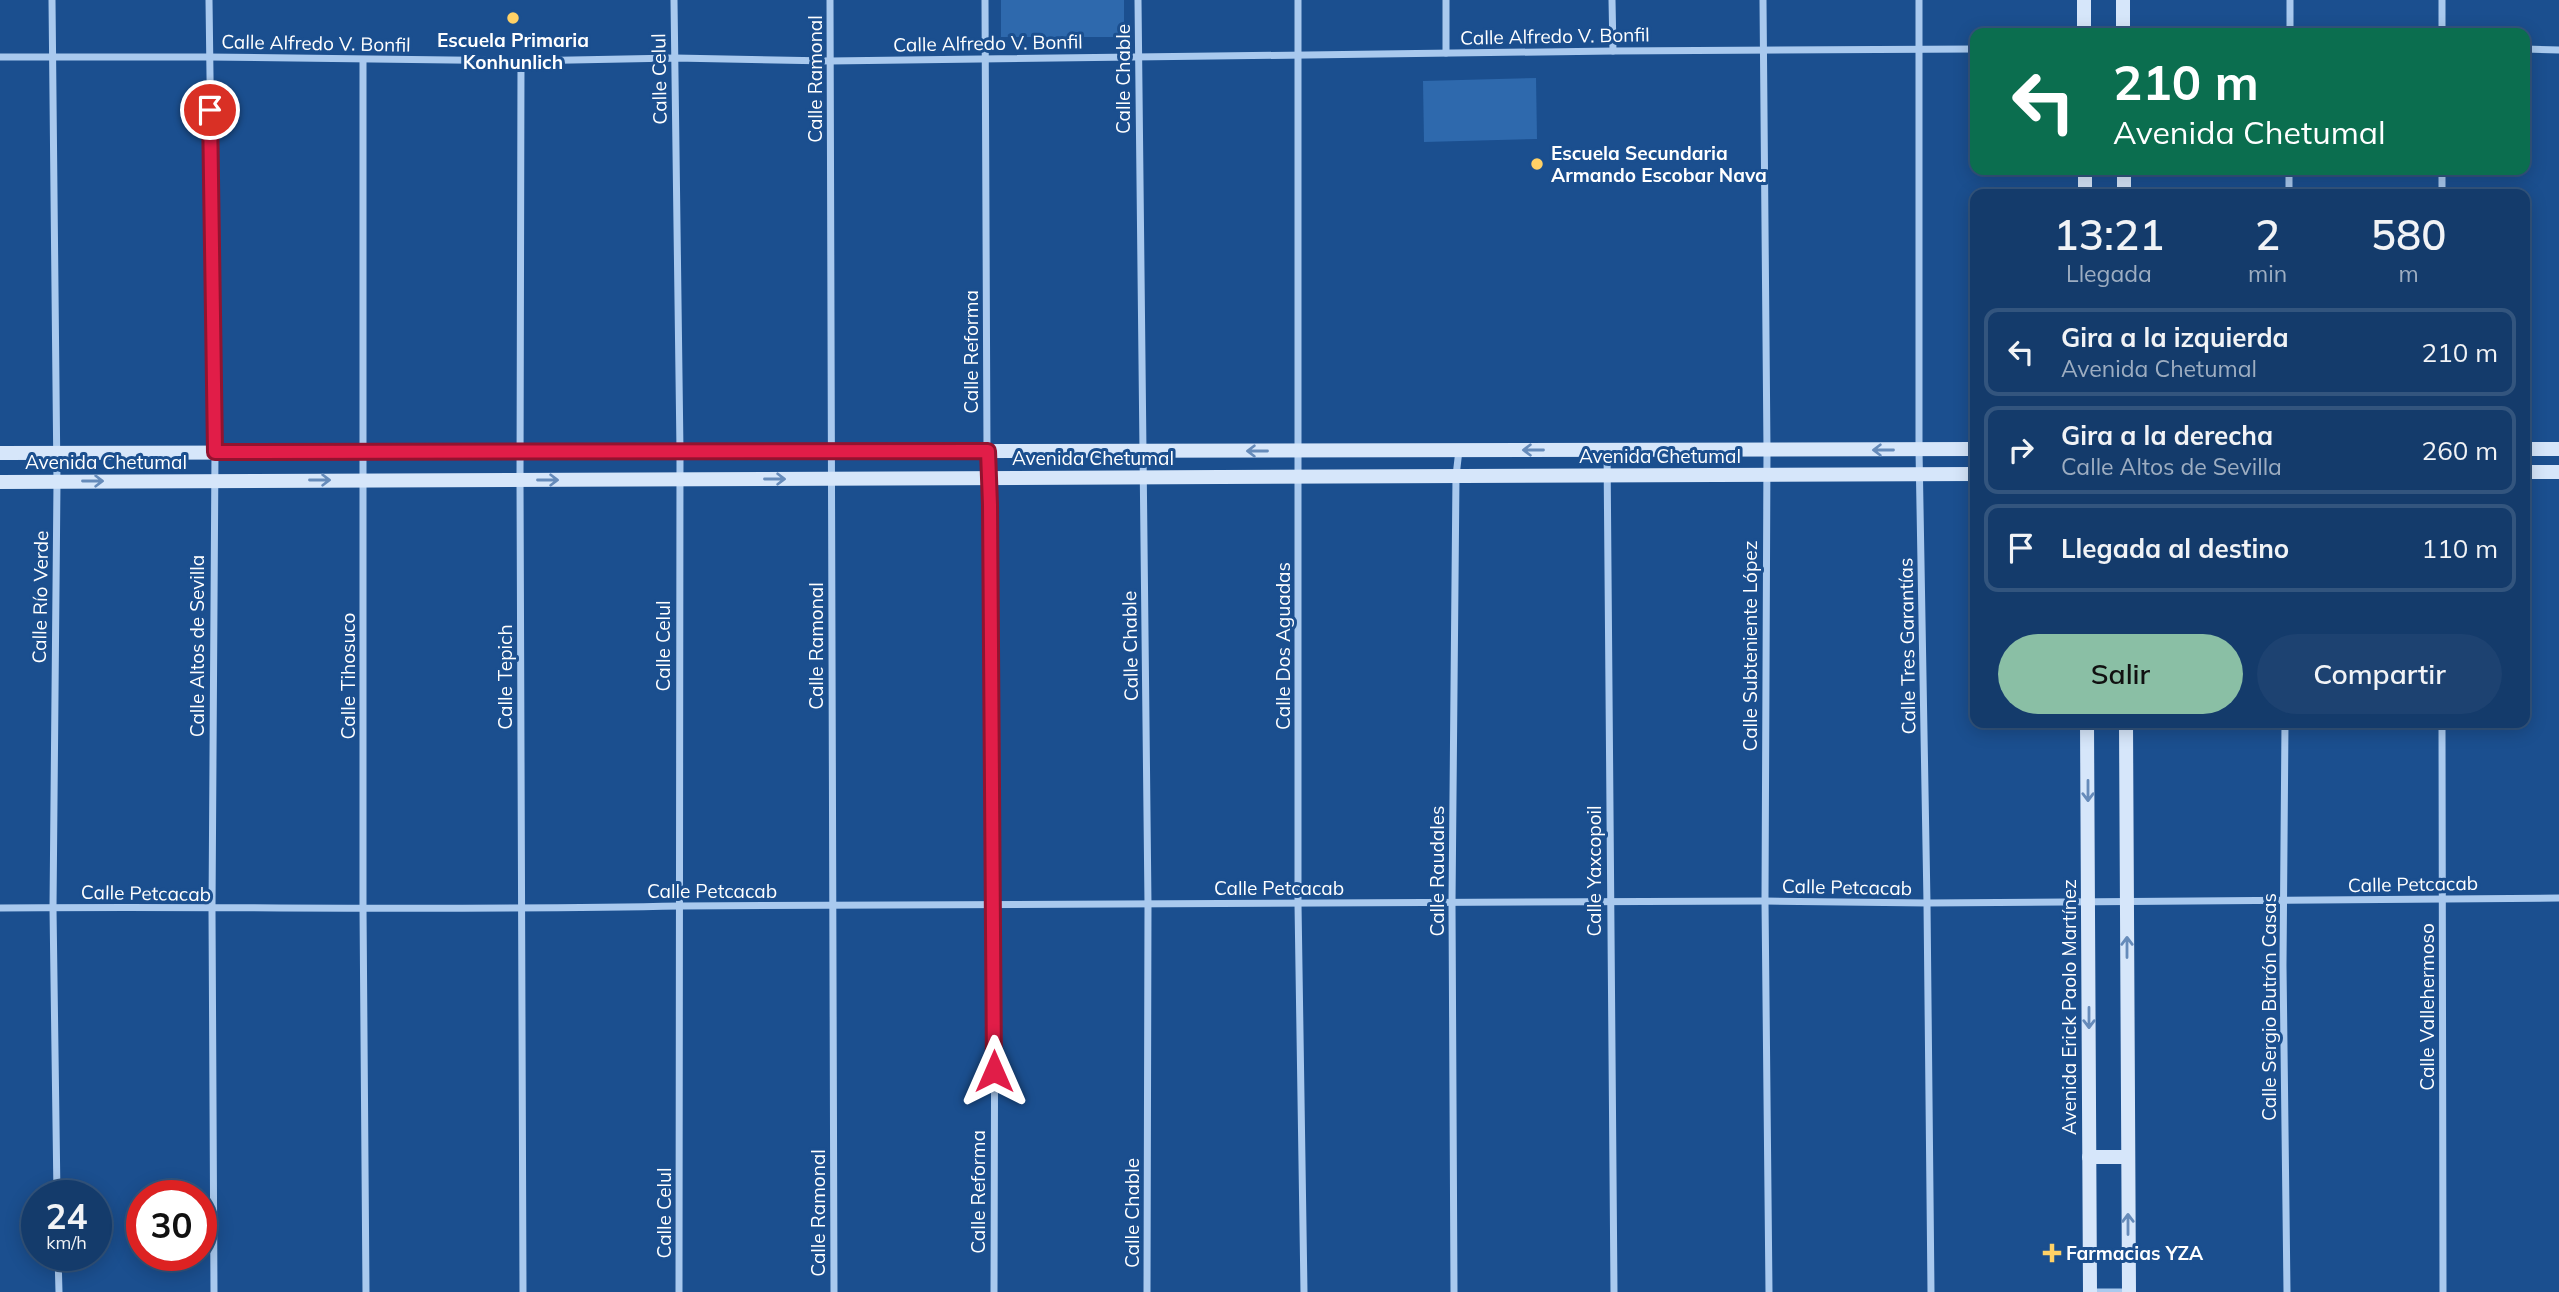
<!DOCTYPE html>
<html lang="es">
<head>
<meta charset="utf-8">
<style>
  :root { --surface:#143b6b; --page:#1d4271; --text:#f1f3f6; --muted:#9dadc1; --line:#33557e; --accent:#8abfa5 }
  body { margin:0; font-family:Mulish,sans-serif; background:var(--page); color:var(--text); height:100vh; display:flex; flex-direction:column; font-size:26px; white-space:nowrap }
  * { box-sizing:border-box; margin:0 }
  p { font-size:23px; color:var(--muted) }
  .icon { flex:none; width:38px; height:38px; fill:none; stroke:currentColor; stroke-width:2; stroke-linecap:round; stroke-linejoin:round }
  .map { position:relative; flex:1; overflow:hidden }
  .sheet { position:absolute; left:1970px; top:189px; width:560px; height:539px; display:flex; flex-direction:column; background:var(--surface); border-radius:14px; box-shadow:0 4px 18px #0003,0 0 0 2px var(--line) }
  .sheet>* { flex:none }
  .top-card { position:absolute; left:1970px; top:28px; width:560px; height:147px; border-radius:14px; box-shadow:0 4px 18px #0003,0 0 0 2px var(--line); background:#0b6e4f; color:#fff; overflow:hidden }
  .speed { position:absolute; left:21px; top:1180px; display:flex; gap:14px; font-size:35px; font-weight:700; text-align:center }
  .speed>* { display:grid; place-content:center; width:91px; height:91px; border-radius:50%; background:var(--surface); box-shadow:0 4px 18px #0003,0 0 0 2px var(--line); line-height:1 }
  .speed small { font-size:18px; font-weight:400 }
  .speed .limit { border:10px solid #d22; background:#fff; color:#111 }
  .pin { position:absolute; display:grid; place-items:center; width:60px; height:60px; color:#fff; margin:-30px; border:4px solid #fff; border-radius:50%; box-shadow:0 2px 7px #0007 }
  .me { position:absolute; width:77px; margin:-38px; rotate:0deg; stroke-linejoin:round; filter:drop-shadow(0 0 5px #0008) }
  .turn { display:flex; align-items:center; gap:24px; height:147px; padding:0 28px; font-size:32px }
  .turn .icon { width:91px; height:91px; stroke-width:2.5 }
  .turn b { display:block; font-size:49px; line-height:60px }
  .eta { display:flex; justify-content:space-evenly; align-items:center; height:119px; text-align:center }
  .eta b { font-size:42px; font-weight:600; line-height:49px }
  .primary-button { display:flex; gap:14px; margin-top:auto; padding:14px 28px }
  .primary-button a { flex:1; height:80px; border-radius:42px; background:var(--accent); color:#111; font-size:28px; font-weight:600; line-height:80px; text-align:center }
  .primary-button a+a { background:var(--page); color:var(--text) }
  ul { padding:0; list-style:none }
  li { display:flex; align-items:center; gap:21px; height:88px; margin:0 14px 10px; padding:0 14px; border:4px solid var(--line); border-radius:14px }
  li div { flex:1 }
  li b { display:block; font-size:26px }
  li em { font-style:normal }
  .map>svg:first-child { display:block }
  .green { fill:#2e69ad }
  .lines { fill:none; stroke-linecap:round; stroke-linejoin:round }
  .street { stroke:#a9c9ee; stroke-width:7 }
  .secondary { stroke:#d6e6fa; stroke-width:14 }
  .oneway { stroke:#668bba }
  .route-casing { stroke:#92132f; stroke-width:18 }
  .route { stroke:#e11d48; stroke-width:12 }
  .poi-dot { fill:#ffd166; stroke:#1b4f8f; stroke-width:2.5 }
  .labels { text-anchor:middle; stroke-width:6; stroke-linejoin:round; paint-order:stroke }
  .street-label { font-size:19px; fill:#fff; stroke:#1b4f8f }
  .poi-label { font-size:19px; font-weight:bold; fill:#fff; stroke:#1b4f8f; text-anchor:start }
</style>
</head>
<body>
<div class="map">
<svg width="2559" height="1292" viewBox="0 0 2559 1292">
  <rect width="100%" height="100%" fill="#1b4f8f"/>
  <g class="green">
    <rect x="1001" y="0" width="123" height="37"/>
    <path d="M1536 78 1537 139 1424 142 1423 81Z"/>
  </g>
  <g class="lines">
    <g class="street">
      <path d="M52 0 57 482 53 908 57 1195"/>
      <path d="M209 0 215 452 212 910 214 1292"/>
      <path d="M674 0 680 451 679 1292"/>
      <path d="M830 0 834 1292"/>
      <path d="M985 0 987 451 990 478 995 905 994 1292"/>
      <path d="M1138 0 1148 904 1147 1292"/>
      <path d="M1298 0V904L1304 1292"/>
      <path d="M1612 0 1613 51"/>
      <path d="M1763 0 1767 450 1765 901 1769 1292"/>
      <path d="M1919 0V450L1927 903 1931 1292"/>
      <path d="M2290 0V33"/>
      <path d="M2442 0V33"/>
      <path d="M2525 49 2559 50"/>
      <path d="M1446 53V0"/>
      <path d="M0 57H209L521 61 675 58 830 61 1613 51 1976 49"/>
      <path d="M363 61V907L366 1292"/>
      <path d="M521 61 520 480 523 1292"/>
      <path d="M2289 194V170"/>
      <path d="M2442 194V170"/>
      <path d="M1607 450 1614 1292"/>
      <path d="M2285 723 2283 965 2287 1292"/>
      <path d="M2442 723 2443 1292"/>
      <path d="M0 908C227 906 454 911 680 906L1765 901 1927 903 2559 898"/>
      <path d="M58 1255 59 1292"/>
      <path d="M1454 1292 1452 903 1456 476 1459 450"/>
      <path d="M2088 1292H2129"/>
    </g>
    <g class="secondary">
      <path d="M2084 0V33"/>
      <path d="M2123 0V33"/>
      <path d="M2085 170V194"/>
      <path d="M2124 170V194"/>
      <path d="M2525 449H2559"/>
      <path d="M0 453 1976 449"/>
      <path d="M2525 472H2559"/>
      <path d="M0 482 1976 474"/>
      <path d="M2087 723 2090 1292"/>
      <path d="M2126 723 2129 1292"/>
      <path d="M2089 1157H2128"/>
    </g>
  </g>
  <defs><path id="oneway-shaft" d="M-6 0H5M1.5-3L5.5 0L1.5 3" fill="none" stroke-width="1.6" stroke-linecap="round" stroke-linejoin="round" transform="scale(1.75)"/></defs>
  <g class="oneway">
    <use href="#oneway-shaft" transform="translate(1533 450) rotate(180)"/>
    <use href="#oneway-shaft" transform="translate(1883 450) rotate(180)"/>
    <use href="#oneway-shaft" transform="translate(1257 451) rotate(180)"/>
    <use href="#oneway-shaft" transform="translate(775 479)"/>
    <use href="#oneway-shaft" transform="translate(320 480)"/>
    <use href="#oneway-shaft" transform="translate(548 480)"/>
    <use href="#oneway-shaft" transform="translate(93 481)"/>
    <use href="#oneway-shaft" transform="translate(2088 791) rotate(90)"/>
    <use href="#oneway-shaft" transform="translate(2127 947) rotate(-90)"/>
    <use href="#oneway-shaft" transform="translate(2089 1018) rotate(90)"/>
    <use href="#oneway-shaft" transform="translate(2128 1224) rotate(-90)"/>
  </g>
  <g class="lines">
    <defs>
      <path id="route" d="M210 110 215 452 988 451 990 505 994 1071"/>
    </defs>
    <use href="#route" class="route-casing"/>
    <use href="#route" class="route"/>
  </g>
  <g class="poi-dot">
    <circle cx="513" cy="18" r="7"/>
    <circle cx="1537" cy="164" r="7"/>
    <path d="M2048.5 1242.5h7v7h7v7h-7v7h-7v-7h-7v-7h7z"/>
  </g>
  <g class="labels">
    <g class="street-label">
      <text transform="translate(1555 36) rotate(-1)" y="7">Calle Alfredo V. Bonfil</text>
      <text transform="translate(316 43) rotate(1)" y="7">Calle Alfredo V. Bonfil</text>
      <text transform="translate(988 43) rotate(-1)" y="7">Calle Alfredo V. Bonfil</text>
      <text transform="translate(659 79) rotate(-91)" y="7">Calle Celul</text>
      <text transform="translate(815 79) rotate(-90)" y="7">Calle Ramonal</text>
      <text transform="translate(1123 79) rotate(-90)" y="7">Calle Chable</text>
      <text transform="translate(971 352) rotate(-90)" y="7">Calle Reforma</text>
      <text x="1660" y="463">Avenida Chetumal</text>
      <text x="1093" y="465">Avenida Chetumal</text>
      <text x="106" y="469">Avenida Chetumal</text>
      <text transform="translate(40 597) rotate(-89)" y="7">Calle Río Verde</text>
      <text transform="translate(197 646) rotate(-90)" y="7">Calle Altos de Sevilla</text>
      <text transform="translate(663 646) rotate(-90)" y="7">Calle Celul</text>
      <text transform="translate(816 646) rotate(-90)" y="7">Calle Ramonal</text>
      <text transform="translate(1130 646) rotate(-91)" y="7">Calle Chable</text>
      <text transform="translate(1283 646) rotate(-90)" y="7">Calle Dos Aguadas</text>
      <text transform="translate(1750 646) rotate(-90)" y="7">Calle Subteniente López</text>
      <text transform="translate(1907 646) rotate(-91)" y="7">Calle Tres Garantías</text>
      <text transform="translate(348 676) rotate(-90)" y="7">Calle Tihosuco</text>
      <text transform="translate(505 677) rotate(-90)" y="7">Calle Tepich</text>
      <text transform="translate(1437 871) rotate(-90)" y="7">Calle Raudales</text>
      <text transform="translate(1594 871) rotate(-90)" y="7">Calle Yaxcopoil</text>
      <text transform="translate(2413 884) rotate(-1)" y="7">Calle Petcacab</text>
      <text transform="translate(1847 887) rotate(1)" y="7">Calle Petcacab</text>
      <text x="1279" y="895">Calle Petcacab</text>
      <text x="712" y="898">Calle Petcacab</text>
      <text transform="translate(146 893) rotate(1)" y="7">Calle Petcacab</text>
      <text transform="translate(2069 1007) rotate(-90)" y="7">Avenida Erick Paolo Martínez</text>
      <text transform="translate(2269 1007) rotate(-90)" y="7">Calle Sergio Butrón Casas</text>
      <text transform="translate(2427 1007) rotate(-90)" y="7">Calle Vallehermoso</text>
      <text transform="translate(978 1192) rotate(-90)" y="7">Calle Reforma</text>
      <text transform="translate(664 1213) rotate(-90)" y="7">Calle Celul</text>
      <text transform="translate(818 1213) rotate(-90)" y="7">Calle Ramonal</text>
      <text transform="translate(1132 1213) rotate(-90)" y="7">Calle Chable</text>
    </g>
    <g class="poi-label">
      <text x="513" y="47" text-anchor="middle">Escuela Primaria<tspan x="513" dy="22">Konhunlich</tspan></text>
      <text x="1551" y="160">Escuela Secundaria<tspan x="1551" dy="22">Armando Escobar Nava</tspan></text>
      <text x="2066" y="1260">Farmacias YZA</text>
    </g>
  </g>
</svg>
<div class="speed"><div>24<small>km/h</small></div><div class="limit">30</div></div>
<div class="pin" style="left:210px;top:110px;background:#d93025"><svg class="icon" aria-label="arrive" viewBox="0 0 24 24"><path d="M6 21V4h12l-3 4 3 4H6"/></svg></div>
<svg class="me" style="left:994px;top:1071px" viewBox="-20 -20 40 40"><path d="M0-17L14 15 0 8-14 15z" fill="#e11d48" stroke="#fff" stroke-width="4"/></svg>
<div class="top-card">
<div class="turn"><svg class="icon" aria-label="left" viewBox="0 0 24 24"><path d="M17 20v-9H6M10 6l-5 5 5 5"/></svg><div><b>210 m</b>Avenida Chetumal</div></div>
</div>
<section class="sheet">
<div class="eta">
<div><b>13:21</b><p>Llegada</p></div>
<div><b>2</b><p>min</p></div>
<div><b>580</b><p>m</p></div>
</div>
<ul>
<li><svg class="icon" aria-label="left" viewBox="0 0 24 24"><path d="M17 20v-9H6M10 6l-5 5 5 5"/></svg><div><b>Gira a la izquierda</b><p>Avenida Chetumal</p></div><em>210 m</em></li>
<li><svg class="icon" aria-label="right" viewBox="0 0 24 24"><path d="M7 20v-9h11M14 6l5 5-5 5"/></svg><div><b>Gira a la derecha</b><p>Calle Altos de Sevilla</p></div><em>260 m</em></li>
<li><svg class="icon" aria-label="arrive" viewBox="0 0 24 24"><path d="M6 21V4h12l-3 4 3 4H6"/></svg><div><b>Llegada al destino</b></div><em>110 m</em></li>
</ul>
<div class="primary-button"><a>Salir</a><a>Compartir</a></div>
</section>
</div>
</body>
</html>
